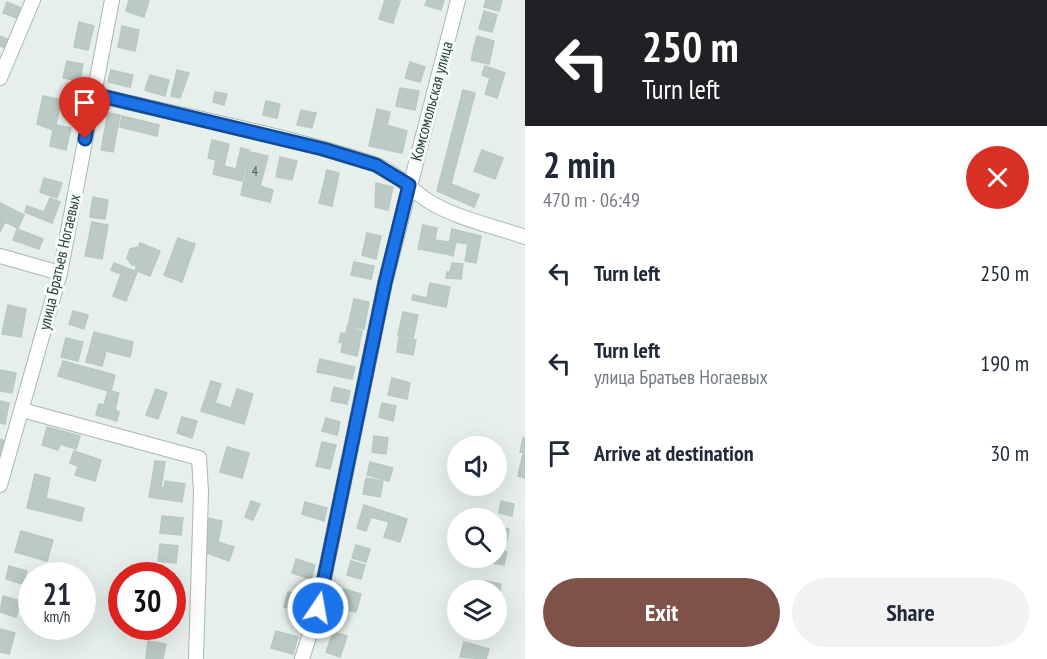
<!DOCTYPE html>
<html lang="en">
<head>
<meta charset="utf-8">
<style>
  :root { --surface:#fff; --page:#f2f2f3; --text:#1f2937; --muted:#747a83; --accent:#7f5249 }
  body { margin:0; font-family:"PT Sans Narrow",sans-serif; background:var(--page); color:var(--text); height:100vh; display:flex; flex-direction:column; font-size:22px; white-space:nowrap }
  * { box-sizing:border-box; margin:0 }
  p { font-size:20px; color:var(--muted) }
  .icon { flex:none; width:33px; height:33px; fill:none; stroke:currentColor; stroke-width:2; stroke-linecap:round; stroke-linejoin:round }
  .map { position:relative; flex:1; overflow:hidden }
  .panel { display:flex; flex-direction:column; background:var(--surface); width:522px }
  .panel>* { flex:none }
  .hud { background:#202124; color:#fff; overflow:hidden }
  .tools { position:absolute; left:447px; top:436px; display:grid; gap:12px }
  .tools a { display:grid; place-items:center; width:60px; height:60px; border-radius:50%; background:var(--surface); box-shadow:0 6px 24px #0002; font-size:30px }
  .speed { position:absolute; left:18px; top:562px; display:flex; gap:12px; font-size:30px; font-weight:700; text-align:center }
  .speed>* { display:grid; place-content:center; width:78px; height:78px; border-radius:50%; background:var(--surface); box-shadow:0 6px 24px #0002; line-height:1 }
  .speed small { font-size:15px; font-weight:400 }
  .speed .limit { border:9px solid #d22; background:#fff; color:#111 }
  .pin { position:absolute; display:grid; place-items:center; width:51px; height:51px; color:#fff; margin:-62px -26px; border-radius:50% 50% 50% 0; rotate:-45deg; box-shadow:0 0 6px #0007 }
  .pin .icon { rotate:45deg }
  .me { position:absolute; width:66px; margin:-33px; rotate:12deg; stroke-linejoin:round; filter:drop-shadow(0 0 4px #0008) }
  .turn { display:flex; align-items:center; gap:21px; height:126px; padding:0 18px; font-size:27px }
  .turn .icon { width:78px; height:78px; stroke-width:2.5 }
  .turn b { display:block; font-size:42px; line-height:51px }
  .round { display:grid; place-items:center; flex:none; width:63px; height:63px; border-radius:32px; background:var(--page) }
  .head { display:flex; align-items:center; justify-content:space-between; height:102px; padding:0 18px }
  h1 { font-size:36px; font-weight:700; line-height:45px }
  .button { display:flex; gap:12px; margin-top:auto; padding:12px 18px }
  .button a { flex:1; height:69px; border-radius:36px; background:var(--accent); color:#fff; font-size:24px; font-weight:700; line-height:69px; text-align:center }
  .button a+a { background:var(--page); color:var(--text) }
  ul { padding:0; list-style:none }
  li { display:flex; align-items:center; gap:18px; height:90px; padding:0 18px }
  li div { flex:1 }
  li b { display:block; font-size:22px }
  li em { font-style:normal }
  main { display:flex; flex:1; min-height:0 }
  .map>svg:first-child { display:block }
  .building { fill:#bbcac4; stroke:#b8c9c2; stroke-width:1.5 }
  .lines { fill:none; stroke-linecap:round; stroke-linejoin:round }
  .minor-casing { stroke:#a8b8b2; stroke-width:16 }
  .minor { stroke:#fff; stroke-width:14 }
  .route-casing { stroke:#114b97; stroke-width:15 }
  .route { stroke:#1a73e8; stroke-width:10 }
  .labels { text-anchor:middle; stroke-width:6; stroke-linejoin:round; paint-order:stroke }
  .number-label { font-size:14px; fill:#4a645c }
  .street-label { font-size:16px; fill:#24423a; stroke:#f7fbf9 }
</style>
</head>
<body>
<main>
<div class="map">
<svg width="525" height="659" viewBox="0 0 525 659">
  <rect width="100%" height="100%" fill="#e6efeb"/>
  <g class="building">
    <path d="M129 0 149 1 144 17 126 11Z"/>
    <path d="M385 0 400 1 393 23 379 19Z"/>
    <path d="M427 0H444L441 10 425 5Z"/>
    <path d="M486 0H502L499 11 484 7Z"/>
    <path d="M7 2 21 8 17 18 3 13Z"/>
    <path d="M484 11 497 15 492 32 479 29Z"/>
    <path d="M79 22 94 26 88 50 74 47Z"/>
    <path d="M122 26 139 30 135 51 118 47Z"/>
    <path d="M0 36 9 40 6 48 0 46Z"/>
    <path d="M477 36 494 41 489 64 471 60Z"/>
    <path d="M67 61 83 64 80 81 63 78Z"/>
    <path d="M410 62 425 67 420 82 405 78Z"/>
    <path d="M485 66 505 73 497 98 485 94 490 78 482 75Z"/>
    <path d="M111 70 133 75 130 87 108 82Z"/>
    <path d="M177 70 189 73 180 98 171 96Z"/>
    <path d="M150 75 169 80 165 96 145 90Z"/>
    <path d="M400 88 419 91 415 110 396 106Z"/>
    <path d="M463 90 475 93 451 184 479 195 474 207 437 191Z"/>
    <path d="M215 92 227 94 224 105 213 102Z"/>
    <path d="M43 96 76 103 74 113 59 110 56 125 71 128 66 150 50 146 53 130 37 124Z"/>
    <path d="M266 101 280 104 277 118 263 115Z"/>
    <path d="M377 109 390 112 387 125 407 131 402 153 369 146Z"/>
    <path d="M301 110 316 113 312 128 297 125Z"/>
    <path d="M108 113 120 115 113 152 101 150Z"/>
    <path d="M122 116 159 125 157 136 120 127Z"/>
    <path d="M212 140 229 144 224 166 236 169 241 148 249 150 242 181 213 174 216 160 208 158Z"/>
    <path d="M482 150 503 158 495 179 474 171Z"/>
    <path d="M250 152 268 156 260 186 273 190 270 202 241 195Z"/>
    <path d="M280 157 297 161 292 180 276 177Z"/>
    <path d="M327 170 339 173 332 206 319 203Z"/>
    <path d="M44 178 62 183 57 198 40 192Z"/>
    <path d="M376 183 393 187 388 210 375 207Z"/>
    <path d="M93 197 108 200 105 219 90 217Z"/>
    <path d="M50 198 60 202 52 223 25 212 27 206 44 212Z"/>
    <path d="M0 203 24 215 18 228 5 222 0 232Z"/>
    <path d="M92 222 108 225 102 259 85 256Z"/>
    <path d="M423 225 437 228 435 240 448 242 446 254 418 249Z"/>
    <path d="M17 229 43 239 39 249 13 240Z"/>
    <path d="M452 229 481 236 476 263 465 261 468 244 456 242 453 256 447 254Z"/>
    <path d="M367 233 381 236 376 259 362 255Z"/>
    <path d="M178 238 195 244 182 282 164 275Z"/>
    <path d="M140 243 160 251 150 276 135 270 137 266 132 265 127 258 130 249 139 247Z"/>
    <path d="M354 262 374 266 371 279 351 275Z"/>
    <path d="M114 263 137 272 126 301 113 296 121 274 111 270Z"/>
    <path d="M452 263 463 264 461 279 446 278 447 272H450Z"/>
    <path d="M430 283 450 287 446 307 412 300 413 295 427 298Z"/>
    <path d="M354 299 369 302 364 329 348 326Z"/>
    <path d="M8 305 26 309 21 337 2 334Z"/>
    <path d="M73 311 88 315 84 329 69 324Z"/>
    <path d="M403 312 418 315 413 338 398 335Z"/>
    <path d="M347 327 362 331 357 356 341 352 343 343 339 342 341 333 346 334Z"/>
    <path d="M94 332 133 342 130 357 106 351 102 366 86 362Z"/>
    <path d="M399 337 416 340 413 355 397 352Z"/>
    <path d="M66 338 83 342 78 361 61 357Z"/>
    <path d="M320 359 355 367 352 379 317 372Z"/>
    <path d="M63 361 115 375 111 391 119 393 115 410 119 412 117 421 96 415 99 404 104 405 108 391 58 376Z"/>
    <path d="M0 370 16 373 12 393 0 391Z"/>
    <path d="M392 378 410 383 407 399 388 395Z"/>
    <path d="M211 381 221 384 215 403 231 408 237 389 253 394 244 424 201 411Z"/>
    <path d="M334 387 350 391 347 404 331 401Z"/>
    <path d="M156 389 167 393 158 419 146 415Z"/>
    <path d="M0 401 9 403 5 424 0 423Z"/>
    <path d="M382 403 396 406 393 421 379 417Z"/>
    <path d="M182 417 197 421 192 438 177 433Z"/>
    <path d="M326 418 340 422 337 435 322 431Z"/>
    <path d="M47 427 80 436 76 449 60 444 58 450 42 445Z"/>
    <path d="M374 436 388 438 386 454 372 452Z"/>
    <path d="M523 438H525V453L520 452Z"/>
    <path d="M0 439 5 441 0 455Z"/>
    <path d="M322 442 336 445 330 469 316 466Z"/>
    <path d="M227 447 249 453 242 478 220 472Z"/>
    <path d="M74 451 101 460 95 481 75 475 78 466 70 463Z"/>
    <path d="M523 454 525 455V478L518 476Z"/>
    <path d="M155 461 165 462 161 487 164 488 165 481 185 484 182 502 149 497Z"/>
    <path d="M370 462 393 468 389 481 367 475Z"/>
    <path d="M35 474 50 478 46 498 84 508 81 521 27 508Z"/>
    <path d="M366 478 383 481 380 497 363 494Z"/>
    <path d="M251 501 260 504 253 520 245 517Z"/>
    <path d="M501 501 514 504 512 516 499 513Z"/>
    <path d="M305 502 327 508 324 521 302 514Z"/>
    <path d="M364 505 407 519 400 542 384 537 389 522 371 517 366 531 357 528Z"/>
    <path d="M162 516 183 518 181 535 160 533Z"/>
    <path d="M208 518 222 521 218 542 234 547 229 561 202 551Z"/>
    <path d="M496 527 509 529 507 541 496 540Z"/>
    <path d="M21 531 53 540 47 561 15 552Z"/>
    <path d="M160 544 178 546 176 563 158 561Z"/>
    <path d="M356 545 370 549 366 562 352 558Z"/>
    <path d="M496 549 507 552 504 565 486 562V558H496Z"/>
    <path d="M296 559 315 565 311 579 292 573Z"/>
    <path d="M351 561 365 565 361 579 347 575Z"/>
    <path d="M9 566 27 571 23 584 6 579Z"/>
    <path d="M153 573 174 576 172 584V576H152Z"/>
    <path d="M486 581 501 584 499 598 496 591H484Z"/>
    <path d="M344 589 361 594 356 612 338 607Z"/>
    <path d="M288 592 308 597 304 612 284 607Z"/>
    <path d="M3 596 21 601 16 617 0 612Z"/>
    <path d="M0 629 15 633 9 654 0 652Z"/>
    <path d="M276 631 298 637 293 654 271 648Z"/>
    <path d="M333 632 347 636 340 657 326 652Z"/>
    <path d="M148 641 166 644 163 659H146Z"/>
    <path d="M464 642 489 649 486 659 460 657Z"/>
  </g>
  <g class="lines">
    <defs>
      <g id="minor">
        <path d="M0 78 33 0"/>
        <path d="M93 94C186 117 283 134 374 164 397 172 410 190 430 202 458 219 494 226 525 237"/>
        <path d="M0 256 60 273"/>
        <path d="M22 410 199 458 201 492 196 659"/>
        <path d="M0 485 60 273 112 0"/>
        <path d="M302 659 318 608 385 283 458 0"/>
      </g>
    </defs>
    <use href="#minor" class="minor-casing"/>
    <use href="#minor" class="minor"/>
  </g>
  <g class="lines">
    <defs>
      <path id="route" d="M85 139 93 94 323 149 376 165 409 185 385 283 318 608"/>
    </defs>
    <use href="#route" class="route-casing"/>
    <use href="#route" class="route"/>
  </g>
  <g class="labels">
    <g class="number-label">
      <text x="255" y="176">4</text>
    </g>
    <g class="street-label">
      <text transform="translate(431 101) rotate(-75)" y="6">Комсомольская улица</text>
      <text transform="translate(59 262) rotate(-77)" y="6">улица Братьев Ногаевых</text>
    </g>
  </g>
</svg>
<div class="tools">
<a><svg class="icon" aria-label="sound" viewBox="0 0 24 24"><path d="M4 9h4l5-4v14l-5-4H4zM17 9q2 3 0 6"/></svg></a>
<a><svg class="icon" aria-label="search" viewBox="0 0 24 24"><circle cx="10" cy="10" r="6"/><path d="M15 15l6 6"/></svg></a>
<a><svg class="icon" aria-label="layers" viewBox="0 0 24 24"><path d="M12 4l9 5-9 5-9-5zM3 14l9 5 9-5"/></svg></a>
</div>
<div class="speed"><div>21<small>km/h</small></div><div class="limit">30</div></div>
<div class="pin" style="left:85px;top:139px;background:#d93025"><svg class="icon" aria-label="arrive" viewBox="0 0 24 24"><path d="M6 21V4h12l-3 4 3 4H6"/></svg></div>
<svg class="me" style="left:318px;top:608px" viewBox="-20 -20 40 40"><circle r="17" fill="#1a73e8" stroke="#fff" stroke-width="3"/><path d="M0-11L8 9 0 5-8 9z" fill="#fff"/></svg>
</div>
<section class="panel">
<div class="hud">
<div class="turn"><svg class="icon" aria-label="left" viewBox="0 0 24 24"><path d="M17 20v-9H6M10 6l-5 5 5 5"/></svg><div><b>250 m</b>Turn left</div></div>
</div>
<div class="head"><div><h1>2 min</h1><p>470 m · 06:49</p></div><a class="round" style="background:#d93025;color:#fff"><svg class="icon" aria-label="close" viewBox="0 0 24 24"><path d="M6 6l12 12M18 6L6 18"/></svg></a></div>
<ul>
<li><svg class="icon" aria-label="left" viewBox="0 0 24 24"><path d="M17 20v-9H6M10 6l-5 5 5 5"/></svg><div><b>Turn left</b></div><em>250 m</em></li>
<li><svg class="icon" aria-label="left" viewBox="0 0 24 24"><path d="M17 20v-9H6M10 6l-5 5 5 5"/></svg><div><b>Turn left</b><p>улица Братьев Ногаевых</p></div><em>190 m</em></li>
<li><svg class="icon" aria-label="arrive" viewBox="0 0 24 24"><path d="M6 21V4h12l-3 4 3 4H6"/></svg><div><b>Arrive at destination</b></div><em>30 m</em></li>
</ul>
<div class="button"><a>Exit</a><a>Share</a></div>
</section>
</main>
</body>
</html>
